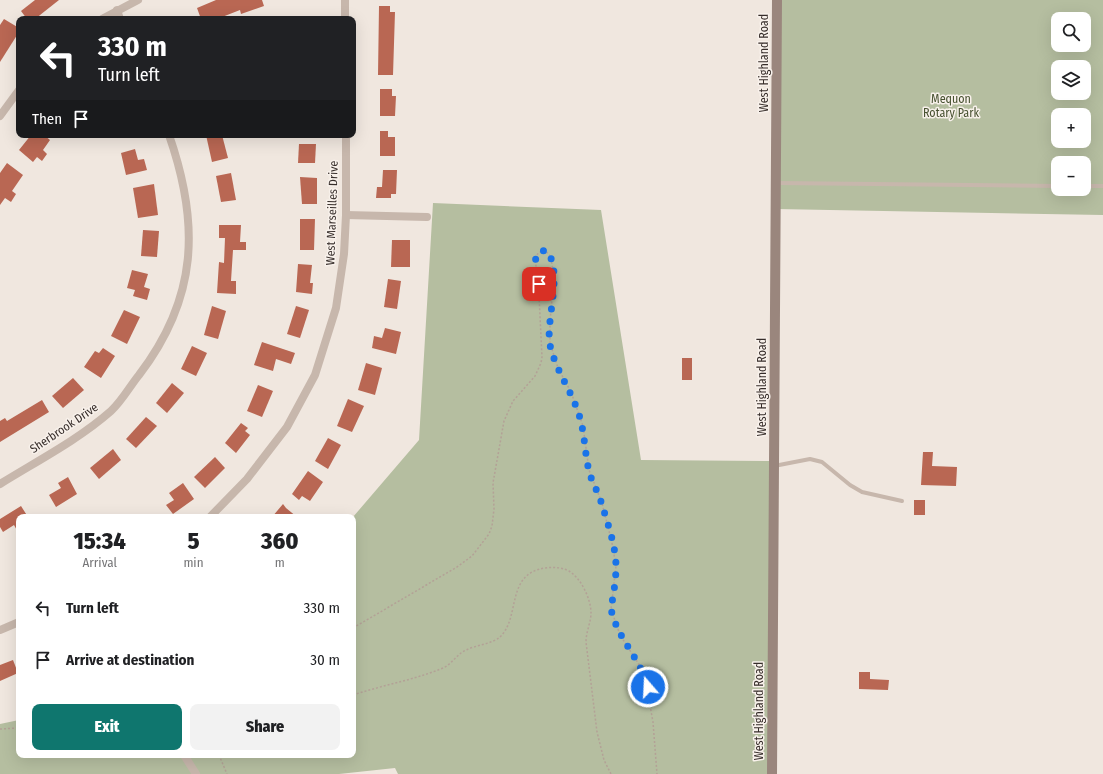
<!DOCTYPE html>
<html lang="en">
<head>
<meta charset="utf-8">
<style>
  :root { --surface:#fff; --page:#f2f2f2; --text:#202124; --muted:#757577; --accent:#0f766e }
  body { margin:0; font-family:"Fira Sans Condensed",sans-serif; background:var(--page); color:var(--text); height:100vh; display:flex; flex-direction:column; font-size:15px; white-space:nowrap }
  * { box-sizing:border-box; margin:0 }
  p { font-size:13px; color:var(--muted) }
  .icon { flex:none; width:22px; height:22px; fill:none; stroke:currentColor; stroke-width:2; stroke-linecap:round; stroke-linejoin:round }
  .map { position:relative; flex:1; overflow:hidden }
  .sheet { position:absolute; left:16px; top:514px; width:340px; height:244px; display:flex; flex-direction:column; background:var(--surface); border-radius:8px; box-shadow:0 4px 16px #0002 }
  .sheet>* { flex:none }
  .top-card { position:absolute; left:16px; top:16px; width:340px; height:122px; border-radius:8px; box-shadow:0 4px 16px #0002; background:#202124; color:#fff; overflow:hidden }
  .controls { position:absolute; left:1051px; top:12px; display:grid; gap:8px }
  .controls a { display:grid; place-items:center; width:40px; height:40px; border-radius:8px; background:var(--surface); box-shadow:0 4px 16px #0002; font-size:20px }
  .pin { position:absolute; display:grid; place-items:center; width:34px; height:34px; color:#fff; margin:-17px; border-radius:8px; box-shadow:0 2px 6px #0006 }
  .me { position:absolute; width:44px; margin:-22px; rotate:341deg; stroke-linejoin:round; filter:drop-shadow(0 0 3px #0008) }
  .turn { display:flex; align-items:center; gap:14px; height:84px; padding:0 16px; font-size:18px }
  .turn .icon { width:52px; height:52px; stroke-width:2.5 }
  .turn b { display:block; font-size:28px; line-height:34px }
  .then { display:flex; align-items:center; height:38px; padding:0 16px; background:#0003; gap:8px; font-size:15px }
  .eta { display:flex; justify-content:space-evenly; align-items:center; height:68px; text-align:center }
  .eta b { font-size:24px; font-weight:800; line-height:28px }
  .action { display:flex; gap:8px; margin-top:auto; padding:8px 16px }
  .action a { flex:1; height:46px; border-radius:8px; background:var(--accent); color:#fff; font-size:16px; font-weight:800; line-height:46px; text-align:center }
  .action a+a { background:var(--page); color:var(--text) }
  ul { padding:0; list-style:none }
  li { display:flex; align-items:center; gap:12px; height:52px; padding:0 16px }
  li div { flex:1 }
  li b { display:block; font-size:15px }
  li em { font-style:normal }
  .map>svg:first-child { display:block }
  .green { fill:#b5bea0; fill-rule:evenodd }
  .building { fill:#b96753 }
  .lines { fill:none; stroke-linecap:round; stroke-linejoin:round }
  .path { stroke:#b3a196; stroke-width:1.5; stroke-dasharray:2 2; stroke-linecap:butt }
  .service { stroke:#c7b7ac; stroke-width:4 }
  .minor { stroke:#c7b7ac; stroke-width:8 }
  .secondary { stroke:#9a867d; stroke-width:10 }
  .route { stroke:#1a73e8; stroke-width:7; stroke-dasharray:0 12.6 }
  .labels { text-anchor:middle; stroke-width:3; stroke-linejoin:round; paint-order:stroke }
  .street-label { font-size:12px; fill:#362d2a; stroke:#f8f1eb }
  .park-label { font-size:12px; fill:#475130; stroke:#f8f1eb }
</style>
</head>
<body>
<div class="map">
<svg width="1103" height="774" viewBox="0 0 1103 774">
  <rect width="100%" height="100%" fill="#f0e7df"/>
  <g class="green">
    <path d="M778 0H1103V215L776 209ZM1058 19H1084V45H1058ZM1058 67H1084V93H1058ZM1058 115H1084V141H1058ZM1058 163H1084V189H1058Z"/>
    <path d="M433 203 601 210 641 460 774 461 772 774H398L395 768 339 774H0V724L19 720V755H353V517L419 440Z"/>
  </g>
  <g class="building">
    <path d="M35 0H59L35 19H27L21 11Z"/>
    <path d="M216 0H262L264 6 241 14 240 10 217 19H201L197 8Z"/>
    <path d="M379 6H390V12H395L393 75H378Z"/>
    <path d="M4 19 19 28V32L0 62V25Z"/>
    <path d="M380 89H392V96H396L395 116H380Z"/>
    <path d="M380 131H388V137H395V156H380Z"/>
    <path d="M31 135H44L50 140 43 150 47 154 42 161 37 157 33 162 19 150Z"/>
    <path d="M206 135H222L228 158 212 162Z"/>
    <path d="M299 144H316L315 163H298Z"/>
    <path d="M135 149 138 160 144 159 147 170 126 175 121 153Z"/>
    <path d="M7 163 23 175 12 191 16 194 11 202 5 198 0 205V173Z"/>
    <path d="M383 170H397L396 194H391V198H376L377 187H382Z"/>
    <path d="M231 173 236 200 221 202 216 176Z"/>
    <path d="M300 177 317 178V204H302Z"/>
    <path d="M154 184 158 215 138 218 133 188Z"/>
    <path d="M300 219H315L314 250H300Z"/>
    <path d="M219 225H241L240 242H246V250H233L231 281H236V294L217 293 219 262 224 263 225 238H219Z"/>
    <path d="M143 230 159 231 157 257 141 256Z"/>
    <path d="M392 240H410V267H391Z"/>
    <path d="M298 264 312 265 310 283H313L312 294 296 292Z"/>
    <path d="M132 270 148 274 144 287 150 289 147 300 133 296 135 290 127 288Z"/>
    <path d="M388 279 401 281 397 309 384 307Z"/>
    <path d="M212 306 226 311 218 339 204 335Z"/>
    <path d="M296 306 309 310 300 338 287 334Z"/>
    <path d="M124 310 140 317 127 344 111 336Z"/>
    <path d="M385 328 401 332 396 354 372 348 374 336 382 338Z"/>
    <path d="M262 342 295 353 291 364 276 359 273 371 254 365Z"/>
    <path d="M192 346 207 353 196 376 181 369Z"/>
    <path d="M103 348 115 356 101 378 84 367 95 351 99 353Z"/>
    <rect x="682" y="358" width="10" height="22"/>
    <path d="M366 363 382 368 375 395 358 390Z"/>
    <path d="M73 378 84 390 63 408 52 396Z"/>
    <path d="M172 383 184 393 167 413 156 403Z"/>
    <path d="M258 385 273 391 262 417 247 411Z"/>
    <path d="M348 399 364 406 352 432 337 426Z"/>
    <path d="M42 400 49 412 0 442V421L5 418 7 421Z"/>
    <path d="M146 417 157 426 136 448 126 439Z"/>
    <path d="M241 423 248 428 245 431 250 435 236 453 225 443Z"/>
    <path d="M328 438 341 445 328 469 315 461Z"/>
    <path d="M113 449 121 460 99 479 90 468Z"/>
    <path d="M923 452H933L932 466 957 467 956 486 921 485Z"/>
    <path d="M215 457 225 468 205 488 194 477Z"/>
    <path d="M308 471 323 482 310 501 302 496 299 500 292 494Z"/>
    <path d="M68 477 77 494 56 507 49 495 61 488 58 483Z"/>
    <path d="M183 483 194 499 173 514 166 505 174 500 169 493Z"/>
    <rect x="914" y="500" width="11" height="15"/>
    <path d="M283 504 286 508 297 517H272Z"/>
    <path d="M21 506 28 517H19V534L14 525 3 532 0 527V519Z"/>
    <path d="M13 660 18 673 0 681V665Z"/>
    <path d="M859 672H870V679L889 680 888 690 859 689Z"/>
  </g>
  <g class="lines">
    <g class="path">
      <path d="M353 628 457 567 472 556 489 534 492 526 494 509 493 483 504 421 513 401 535 376 541 363 542 357 538 275 535 261 538 253 545 250 551 257 554 279 550 321V343L558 368 571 392 583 426 589 470 602 503 612 543 616 566 611 609 620 635 642 669 645 678 653 722 657 774"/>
      <path d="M353 695C383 685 414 680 443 668 452 664 457 654 466 650 476 645 492 644 500 637 521 617 505 574 545 568 553 567 561 567 569 571 581 578 591 599 591 613 591 622 586 632 586 642L597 732 604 760 611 774"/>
      <path d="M0 729 19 728"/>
      <path d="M219 755 227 774"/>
    </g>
    <g class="service">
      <path d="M777 183 1058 186"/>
      <path d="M1084 186H1103"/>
      <path d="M774 466 810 459 822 462 850 485 862 492 902 501"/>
    </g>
    <g class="minor">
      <path d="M345 0V19"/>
      <path d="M117 10 120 19"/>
      <path d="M102 19 138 0"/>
      <path d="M0 116 19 90"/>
      <path d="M346 215 427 217"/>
      <path d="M0 484C37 461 78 440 111 411 122 401 130 386 139 375 198 298 200 224 169 135"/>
      <path d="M210 517 247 479 287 427 315 375 336 308 344 254 346 215V135"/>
      <path d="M0 630 19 622"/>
      <path d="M184 755 196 774"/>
    </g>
    <path class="secondary" d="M772 774 777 0"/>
  </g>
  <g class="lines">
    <path class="route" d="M539 284 535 261 538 253 545 250C565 267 545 320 550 345 555 368 569 387 577 409 585 429 584 450 589 471 592 483 599 493 602 505 608 524 616 547 616 567 616 581 613 596 611 609 617 638 640 658 648 687"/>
  </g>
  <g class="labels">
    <g class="street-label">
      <text transform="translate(764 63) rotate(-90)" y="4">West Highland Road</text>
      <text transform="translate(332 213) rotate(-88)" y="4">West Marseilles Drive</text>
      <text transform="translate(762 387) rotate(-90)" y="4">West Highland Road</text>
      <text transform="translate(64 428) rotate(-34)" y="4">Sherbrook Drive</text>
      <text transform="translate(759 711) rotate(-90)" y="4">West Highland Road</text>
    </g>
    <g class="park-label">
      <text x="951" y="103">Mequon<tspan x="951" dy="14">Rotary Park</tspan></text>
    </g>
  </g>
</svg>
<div class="controls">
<a><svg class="icon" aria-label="search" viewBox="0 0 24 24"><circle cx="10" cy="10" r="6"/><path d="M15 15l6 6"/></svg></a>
<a><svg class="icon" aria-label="layers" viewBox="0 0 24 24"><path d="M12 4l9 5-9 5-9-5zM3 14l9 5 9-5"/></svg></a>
<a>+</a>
<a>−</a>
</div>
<div class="pin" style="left:539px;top:284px;background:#d93025"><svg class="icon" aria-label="arrive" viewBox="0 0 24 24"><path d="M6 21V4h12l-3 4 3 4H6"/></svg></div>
<svg class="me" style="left:648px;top:687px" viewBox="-20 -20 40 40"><circle r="17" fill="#1a73e8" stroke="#fff" stroke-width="3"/><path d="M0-11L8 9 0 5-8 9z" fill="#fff"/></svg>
<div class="top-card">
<div class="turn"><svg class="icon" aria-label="left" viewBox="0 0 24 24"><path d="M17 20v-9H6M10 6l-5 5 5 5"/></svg><div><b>330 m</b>Turn left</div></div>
<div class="then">Then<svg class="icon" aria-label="arrive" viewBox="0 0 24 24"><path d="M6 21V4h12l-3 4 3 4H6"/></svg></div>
</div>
<section class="sheet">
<div class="eta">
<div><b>15:34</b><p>Arrival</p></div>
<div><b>5</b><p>min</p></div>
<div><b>360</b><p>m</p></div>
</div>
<ul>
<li><svg class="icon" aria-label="left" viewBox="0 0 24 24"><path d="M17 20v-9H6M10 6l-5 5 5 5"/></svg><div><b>Turn left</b></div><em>330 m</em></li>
<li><svg class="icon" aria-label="arrive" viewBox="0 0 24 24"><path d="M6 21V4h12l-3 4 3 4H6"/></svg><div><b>Arrive at destination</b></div><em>30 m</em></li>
</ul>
<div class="action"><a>Exit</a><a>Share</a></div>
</section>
</div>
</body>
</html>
